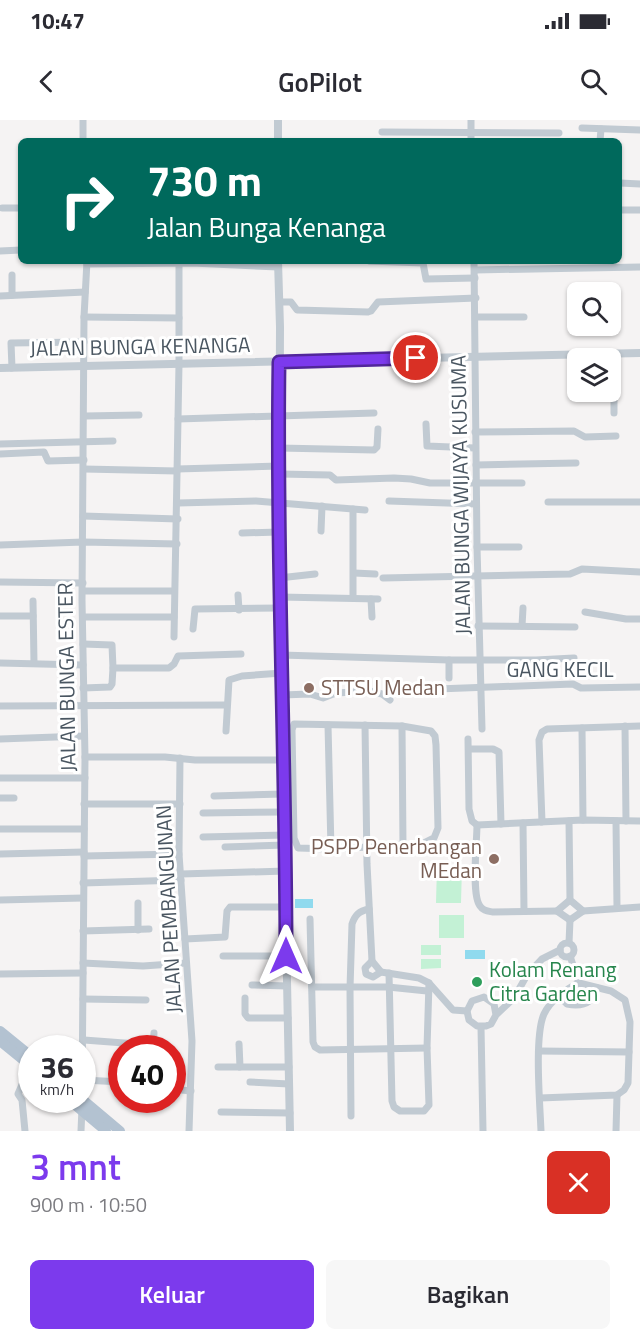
<!DOCTYPE html>
<html lang="id">
<head>
<meta charset="utf-8">
<style>
  :root { --surface:#fff; --page:#f7f7f7; --text:#2b2b33; --muted:#7c7c81; --accent:#7c3aed }
  body { margin:0; font-family:"Titillium Web",sans-serif; background:var(--page); color:var(--text); height:100vh; display:flex; flex-direction:column; font-size:22px; white-space:nowrap }
  * { box-sizing:border-box; margin:0 }
  p { font-size:20px; color:var(--muted) }
  .icon { flex:none; width:33px; height:33px; fill:none; stroke:currentColor; stroke-width:2; stroke-linecap:round; stroke-linejoin:round }
  .map { position:relative; height:1011px; overflow:hidden }
  .drawer { display:flex; flex-direction:column; background:var(--surface); flex:1 }
  .drawer>* { flex:none }
  .guide { position:absolute; left:18px; top:18px; width:604px; height:126px; border-radius:9px; box-shadow:0 2px 4px #0004; background:#00695c; color:#fff; overflow:hidden }
  .controls { position:absolute; left:567px; top:162px; display:grid; gap:12px }
  .controls a { display:grid; place-items:center; width:54px; height:54px; border-radius:9px; background:var(--surface); box-shadow:0 2px 4px #0004; font-size:30px }
  .speed { position:absolute; left:18px; top:915px; display:flex; gap:12px; font-size:30px; font-weight:700; text-align:center }
  .speed>* { display:grid; place-content:center; width:78px; height:78px; border-radius:50%; background:var(--surface); box-shadow:0 2px 4px #0004; line-height:1 }
  .speed small { font-size:15px; font-weight:400 }
  .speed .limit { border:9px solid #d22; background:#fff; color:#111 }
  .pin { position:absolute; display:grid; place-items:center; width:51px; height:51px; color:#fff; margin:-26px; border:3px solid #fff; border-radius:50%; box-shadow:0 2px 6px #0007 }
  .me { position:absolute; width:66px; margin:-33px; rotate:0deg; stroke-linejoin:round; filter:drop-shadow(0 0 4px #0008) }
  .turn { display:flex; align-items:center; gap:21px; height:126px; padding:0 30px; font-size:27px }
  .turn .icon { width:78px; height:78px; stroke-width:2.5 }
  .turn b { display:block; font-size:42px; line-height:51px }
  .round { display:grid; place-items:center; flex:none; width:63px; height:63px; border-radius:9px; background:var(--page) }
  .overview { display:flex; align-items:center; justify-content:space-between; height:102px; padding:0 30px }
  h1 { font-size:36px; font-weight:600; line-height:45px; color:var(--accent) }
  .action { display:flex; gap:12px; margin-top:auto; padding:12px 30px }
  .action a { flex:1; height:69px; border-radius:9px; background:var(--accent); color:#fff; font-size:24px; font-weight:600; line-height:69px; text-align:center }
  .action a+a { background:var(--page); color:var(--text) }
  .status { display:flex; justify-content:space-between; align-items:center; height:42px; padding:0 30px; background:var(--surface); direction:ltr }
  .status svg { height:16px; fill:currentColor }
  header { display:flex; justify-content:space-between; align-items:center; height:78px; padding:0 30px; background:var(--surface); font-size:27px; font-weight:600 }
  .map>svg:first-child { display:block }
  .grass { fill:#c3f1d5 }
  .water { fill:#90daee }
  .lines { fill:none; stroke-linecap:round; stroke-linejoin:round }
  .minor { stroke:#c1cad2; stroke-width:7 }
  .tertiary { stroke:#c1cad2; stroke-width:8 }
  .primary { stroke:#b3c2d1; stroke-width:10 }
  .route-casing { stroke:#51269a; stroke-width:15 }
  .route { stroke:#7c3aed; stroke-width:10 }
  .education-dot { fill:#8d6e63; stroke:#fff; stroke-width:2 }
  .leisure-dot { fill:#2e9e5b; stroke:#fff; stroke-width:2 }
  .labels { text-anchor:middle; stroke-width:6; stroke-linejoin:round; paint-order:stroke }
  .street-label { font-size:21px; fill:#4a5661; stroke:#fff }
  .education-label { font-size:21px; fill:#785e54; stroke:#fff; text-anchor:start }
  .leisure-label { font-size:21px; fill:#27864d; stroke:#fff; text-anchor:start }
</style>
</head>
<body>
<div class="status"><b>10:47</b><svg viewBox="0 0 49 12"><path d="M0 12V9h3v3zM5 12V6h3v6zM10 12V3h3v9zM15 12V0h3v12zM26 1h20v11H26zM47 4h2v5h-2z"/></svg></div>
<header><svg class="icon" aria-label="back" viewBox="0 0 24 24"><path d="M15 5l-7 7 7 7"/></svg>GoPilot<svg class="icon" aria-label="search" viewBox="0 0 24 24"><circle cx="10" cy="10" r="6"/><path d="M15 15l6 6"/></svg></header>
<div class="map">
<svg width="640" height="1011" viewBox="0 0 640 1011">
  <rect width="100%" height="100%" fill="#f5f3f3"/>
  <g class="grass">
    <path d="M437 746H462L461 783H436Z"/>
    <rect x="439" y="795" width="25" height="23"/>
    <rect x="421" y="825" width="20" height="10"/>
    <path d="M421 839H441V848L421 849Z"/>
  </g>
  <g class="water">
    <rect x="295" y="779" width="18" height="9"/>
    <rect x="465" y="830" width="20" height="9"/>
  </g>
  <g class="lines">
    <g class="minor">
      <path d="M83 0V21"/>
      <path d="M471 0V21"/>
      <path d="M582 8 640 10"/>
      <path d="M382 12 559 13"/>
      <path d="M600 21 601 9"/>
      <path d="M620 63 640 64"/>
      <path d="M2 88H21"/>
      <path d="M620 90H640"/>
      <path d="M0 131 21 130"/>
      <path d="M369 141 423 143 426 159 475 158"/>
      <path d="M474 141 477 427 482 609"/>
      <path d="M87 144 192 143 278 147"/>
      <path d="M475 150 640 147"/>
      <path d="M12 155V175"/>
      <path d="M0 176 85 172"/>
      <path d="M280 182H291L297 190 368 192 371 191 378 182 476 178"/>
      <path d="M84 197 179 198"/>
      <path d="M476 197H524"/>
      <path d="M12 248 11 223 84 222"/>
      <path d="M614 293V234"/>
      <path d="M85 296 139 295"/>
      <path d="M178 299 374 293"/>
      <path d="M426 304 427 326 475 328"/>
      <path d="M475 312 574 311 585 317 616 316"/>
      <path d="M0 324 113 321"/>
      <path d="M279 328 374 330 377 327 378 309"/>
      <path d="M0 334 44 332 48 341 84 340"/>
      <path d="M476 345 576 343"/>
      <path d="M84 349 177 351"/>
      <path d="M177 349 279 346"/>
      <path d="M279 354 330 355 336 360 394 358 411 359 430 363H522"/>
      <path d="M389 381 476 384"/>
      <path d="M548 382H640"/>
      <path d="M178 383 256 381 365 390"/>
      <path d="M83 396 178 399"/>
      <path d="M321 411 322 386"/>
      <path d="M242 413 279 412"/>
      <path d="M0 425 83 422 177 424"/>
      <path d="M477 427H519"/>
      <path d="M354 453 375 454"/>
      <path d="M279 458 315 454"/>
      <path d="M383 458 570 454 582 449 640 452"/>
      <path d="M0 462 83 463"/>
      <path d="M83 471H174"/>
      <path d="M238 475 239 490"/>
      <path d="M280 477 378 479"/>
      <path d="M353 478V389"/>
      <path d="M371 479 372 497"/>
      <path d="M33 481 34 543"/>
      <path d="M585 492 626 499H640"/>
      <path d="M0 496H33"/>
      <path d="M83 497H174"/>
      <path d="M478 506 575 507"/>
      <path d="M522 506 523 488"/>
      <path d="M193 509 195 489 279 488"/>
      <path d="M174 517 179 244V143"/>
      <path d="M83 524 112 525 113 548"/>
      <path d="M281 535 449 540H536L574 538"/>
      <path d="M0 543 83 545"/>
      <path d="M449 558V540"/>
      <path d="M83 568 110 567 112 564 113 548H169L174 544 178 536 241 534"/>
      <path d="M411 570 573 564 581 568 640 567"/>
      <path d="M282 575 310 574 323 578 336 573 370 571 382 574 390 580"/>
      <path d="M0 586 226 585"/>
      <path d="M294 604 402 606 431 611 435 616 436 625 438 708 434 718 422 724 331 729 298 728 294 718 292 610Z"/>
      <path d="M328 605 331 729"/>
      <path d="M365 605 367 744 372 841 381 852 419 858 429 863 453 890 467 891"/>
      <path d="M402 606 403 725"/>
      <path d="M625 606 626 701"/>
      <path d="M582 608 583 700"/>
      <path d="M226 611 229 560 242 556 282 553"/>
      <path d="M0 619 84 616"/>
      <path d="M468 619 469 689 472 701 477 705 583 700 640 701"/>
      <path d="M469 629H493L499 632 501 704"/>
      <path d="M85 637H165L195 640H284"/>
      <path d="M180 638 179 734 192 921 189 1011"/>
      <path d="M0 658H85"/>
      <path d="M214 676 283 674"/>
      <path d="M0 678H14"/>
      <path d="M84 684H180"/>
      <path d="M203 693 284 692"/>
      <path d="M569 701 570 780 583 791 570 800"/>
      <path d="M616 701 617 788"/>
      <path d="M542 702 539 620 542 612 547 609 640 606"/>
      <path d="M523 703 524 791"/>
      <path d="M477 705C477 721 471 775 480 786 483 791 488 791 493 792L557 791"/>
      <path d="M0 709H84"/>
      <path d="M203 717 285 715"/>
      <path d="M225 727 285 725"/>
      <path d="M0 734 84 732"/>
      <path d="M84 736 179 734"/>
      <path d="M181 754 286 751"/>
      <path d="M83 763 181 760"/>
      <path d="M0 780 83 778"/>
      <path d="M138 783V810"/>
      <path d="M583 791 640 787"/>
      <path d="M310 799 313 922 315 927 320 930 427 928"/>
      <path d="M570 800 557 791 570 780"/>
      <path d="M83 811 149 809"/>
      <path d="M185 819 225 817 227 791 230 787H286"/>
      <path d="M569 823 570 800"/>
      <circle cx="567" cy="830" r="7"/>
      <path d="M223 836H286"/>
      <path d="M372 841 365 848 366 854 373 857 381 852"/>
      <path d="M83 843 143 846 186 843"/>
      <path d="M389 853 392 981 394 987 400 991H424L429 985 427 928 429 863"/>
      <path d="M0 854 83 853"/>
      <path d="M252 865 287 866"/>
      <path d="M312 867H388L427 871"/>
      <path d="M560 877 567 884C582 887 593 883 597 868"/>
      <path d="M245 878V894L248 898H288"/>
      <path d="M83 879 146 880"/>
      <path d="M496 895 494 884 484 877 472 881 467 891 469 900 477 906H486L491 904 496 895 514 878 527 855 542 839 560 830"/>
      <path d="M481 907 483 1011"/>
      <path d="M84 920 164 926"/>
      <path d="M239 924 240 947"/>
      <path d="M153 925 154 913"/>
      <path d="M539 931 629 932"/>
      <path d="M218 947H289"/>
      <path d="M83 960 122 962"/>
      <path d="M250 962 289 964"/>
      <path d="M172 969 191 971"/>
      <path d="M82 973 85 637 82 480 84 197 87 141"/>
      <path d="M540 978 617 975 624 970 628 963 630 902 625 880 611 871 579 863 570 836"/>
      <path d="M221 992 290 993"/>
      <path d="M351 996 350 868 352 804C355 795 359 791 369 789"/>
      <path d="M25 1011 22 980 18 974 30 946"/>
      <path d="M81 1011 82 988"/>
      <path d="M541 1011C540 984 534 916 544 894 550 881 566 869 579 863"/>
      <path d="M616 1011 617 975"/>
    </g>
    <g class="tertiary">
      <path d="M278 0V21"/>
      <path d="M278 141 280 207 279 458 290 1011"/>
      <path d="M0 248 640 233"/>
    </g>
    <g class="primary">
      <path d="M0 911 32 937"/>
      <path d="M0 921 32 947"/>
      <path d="M82 979 120 1011"/>
      <path d="M69 980 106 1011"/>
    </g>
  </g>
  <g class="lines">
    <defs>
      <path id="route" d="M286 836C286 638 276 440 279 242L416 238"/>
    </defs>
    <use href="#route" class="route-casing"/>
    <use href="#route" class="route"/>
  </g>
  <g class="education-dot">
    <circle cx="309" cy="568" r="6"/>
    <circle cx="494" cy="739" r="6"/>
  </g>
  <circle class="leisure-dot" cx="477" cy="862" r="6"/>
  <g class="labels">
    <g class="street-label">
      <text transform="translate(140 227) rotate(-1)" y="7">JALAN BUNGA KENANGA</text>
      <text transform="translate(461 375) rotate(-91)" y="7">JALAN BUNGA WIJAYA KUSUMA</text>
      <text x="560" y="557">GANG KECIL</text>
      <text transform="translate(67 557) rotate(-91)" y="7">JALAN BUNGA ESTER</text>
      <text transform="translate(169 789) rotate(-93)" y="7">JALAN PEMBANGUNAN</text>
    </g>
    <g class="education-label">
      <text x="321" y="575">STTSU Medan</text>
      <text x="482" y="734" text-anchor="end">PSPP Penerbangan<tspan x="482" dy="24">MEdan</tspan></text>
    </g>
    <g class="leisure-label">
      <text x="489" y="857">Kolam Renang<tspan x="489" dy="24">Citra Garden</tspan></text>
    </g>
  </g>
</svg>
<div class="controls">
<a><svg class="icon" aria-label="search" viewBox="0 0 24 24"><circle cx="10" cy="10" r="6"/><path d="M15 15l6 6"/></svg></a>
<a><svg class="icon" aria-label="layers" viewBox="0 0 24 24"><path d="M12 4l9 5-9 5-9-5zM3 14l9 5 9-5"/></svg></a>
</div>
<div class="speed"><div>36<small>km/h</small></div><div class="limit">40</div></div>
<div class="pin" style="left:416px;top:238px;background:#d93025"><svg class="icon" aria-label="arrive" viewBox="0 0 24 24"><path d="M6 21V4h12l-3 4 3 4H6"/></svg></div>
<svg class="me" style="left:286px;top:836px" viewBox="-20 -20 40 40"><path d="M0-17L14 15 0 8-14 15z" fill="#7c3aed" stroke="#fff" stroke-width="4"/></svg>
<div class="guide">
<div class="turn"><svg class="icon" aria-label="right" viewBox="0 0 24 24"><path d="M7 20v-9h11M14 6l5 5-5 5"/></svg><div><b>730 m</b>Jalan Bunga Kenanga</div></div>
</div>
</div>
<section class="drawer">
<div class="overview"><div><h1>3 mnt</h1><p>900 m · 10:50</p></div><a class="round" style="background:#d93025;color:#fff"><svg class="icon" aria-label="close" viewBox="0 0 24 24"><path d="M6 6l12 12M18 6L6 18"/></svg></a></div>
<div class="action"><a>Keluar</a><a>Bagikan</a></div>
</section>
</body>
</html>
